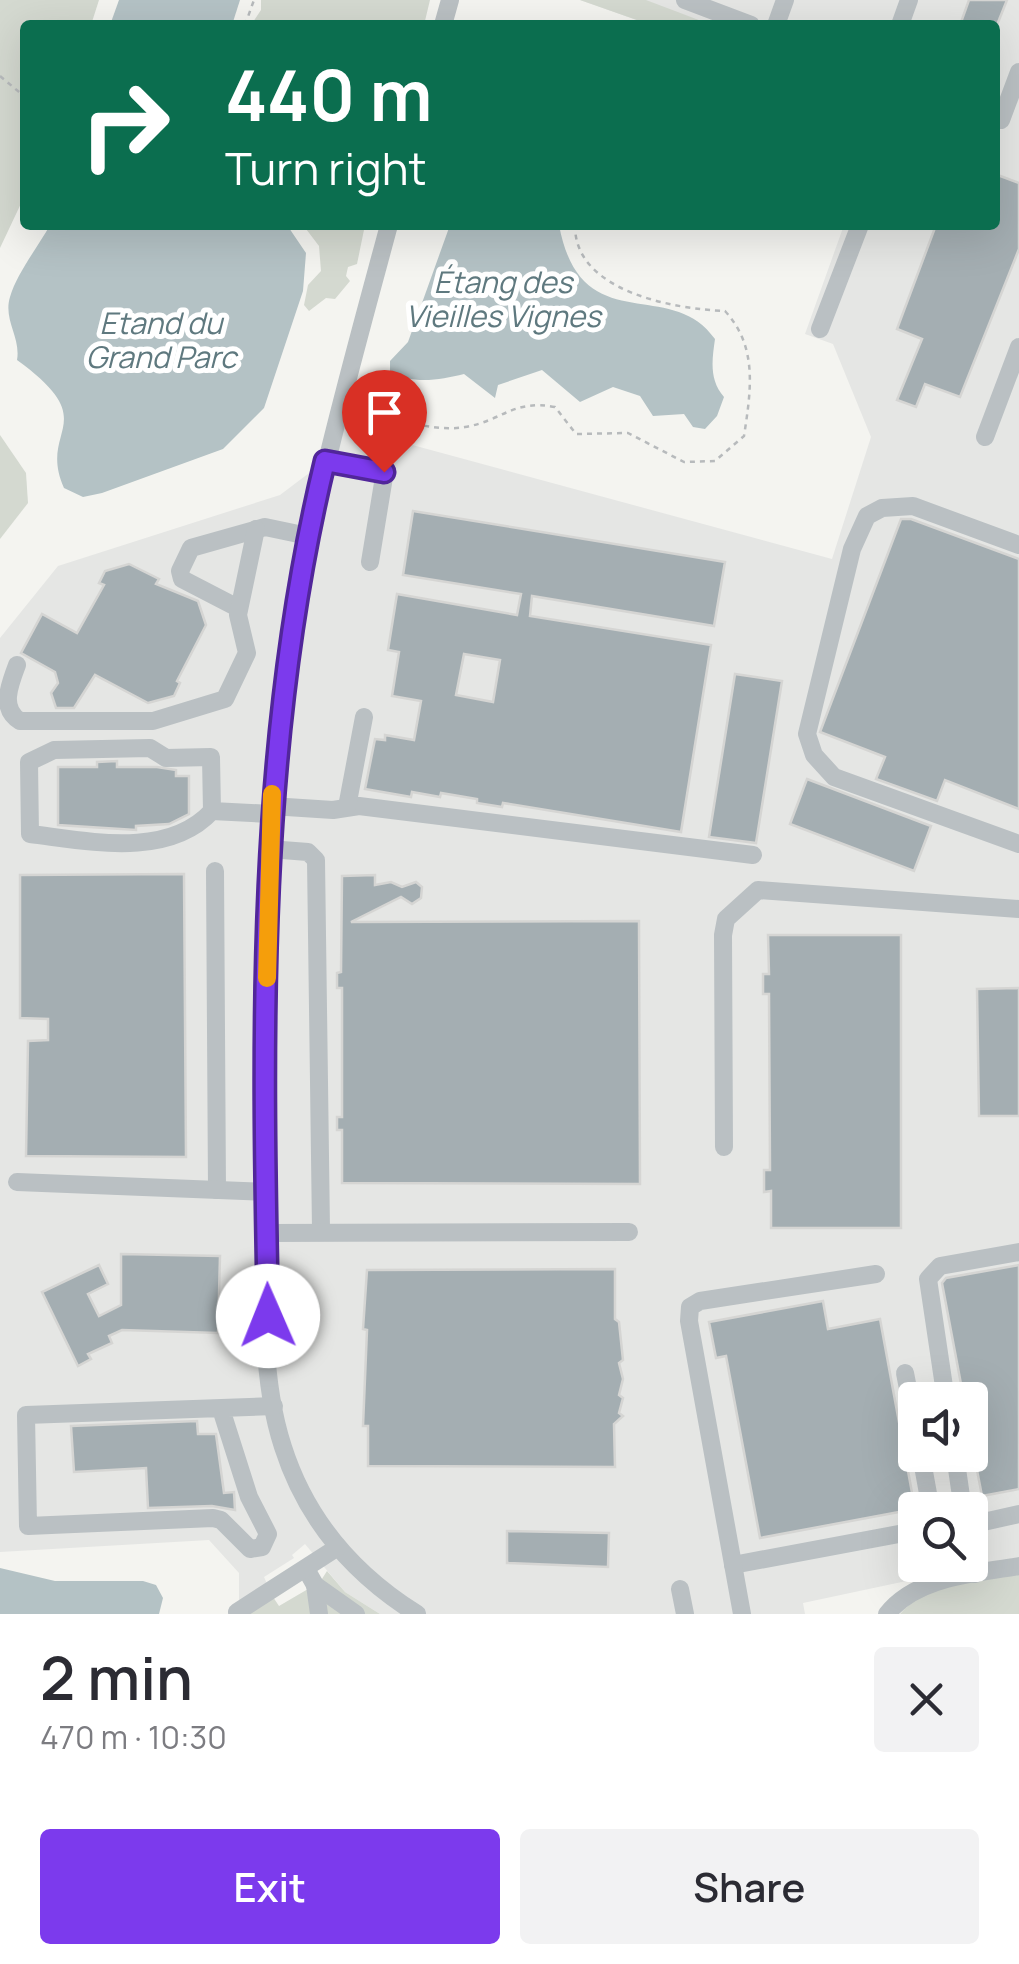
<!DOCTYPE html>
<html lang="en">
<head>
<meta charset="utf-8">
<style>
  :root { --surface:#fff; --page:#f2f2f3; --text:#2b2b33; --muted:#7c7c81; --accent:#7c3aed }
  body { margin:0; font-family:Manrope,sans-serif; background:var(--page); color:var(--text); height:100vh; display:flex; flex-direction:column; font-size:38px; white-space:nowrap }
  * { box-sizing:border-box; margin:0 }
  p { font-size:32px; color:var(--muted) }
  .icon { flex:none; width:55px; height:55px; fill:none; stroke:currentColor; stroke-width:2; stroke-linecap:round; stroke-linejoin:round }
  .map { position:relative; height:1614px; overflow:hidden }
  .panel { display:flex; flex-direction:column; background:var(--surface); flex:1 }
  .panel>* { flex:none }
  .guide { position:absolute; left:20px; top:20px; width:980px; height:210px; border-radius:10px; box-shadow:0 10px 40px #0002; background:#0b6e4f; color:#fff; overflow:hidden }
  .controls { position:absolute; left:898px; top:1382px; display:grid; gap:20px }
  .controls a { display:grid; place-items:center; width:90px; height:90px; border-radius:10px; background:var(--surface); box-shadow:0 10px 40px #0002; font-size:50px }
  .pin { position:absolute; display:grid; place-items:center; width:85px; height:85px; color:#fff; margin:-102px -42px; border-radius:50% 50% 50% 0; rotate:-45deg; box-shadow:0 0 10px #0007 }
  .pin .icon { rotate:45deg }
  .me { position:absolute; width:110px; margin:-55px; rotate:359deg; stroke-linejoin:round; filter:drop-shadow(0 0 8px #0008) }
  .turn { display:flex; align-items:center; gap:35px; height:210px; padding:0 40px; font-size:45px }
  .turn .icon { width:130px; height:130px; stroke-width:2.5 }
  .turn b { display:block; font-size:70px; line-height:85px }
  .round { display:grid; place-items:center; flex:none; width:105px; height:105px; border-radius:10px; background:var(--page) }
  .summary { display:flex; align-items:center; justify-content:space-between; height:170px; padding:0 40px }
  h1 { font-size:60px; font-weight:600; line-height:75px }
  .cta { display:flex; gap:20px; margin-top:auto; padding:20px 40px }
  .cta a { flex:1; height:115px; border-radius:10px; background:var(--accent); color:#fff; font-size:40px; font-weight:600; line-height:115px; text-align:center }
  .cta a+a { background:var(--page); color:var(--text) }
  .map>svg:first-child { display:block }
  .built { fill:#e5e6e4; fill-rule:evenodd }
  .green { fill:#d4d9d0 }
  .water { fill:#b4c2c5 }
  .building { fill:#a4aeb2; stroke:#d5d5d3; stroke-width:2.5; fill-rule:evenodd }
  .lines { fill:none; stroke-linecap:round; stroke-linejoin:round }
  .path { stroke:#b7babc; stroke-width:2.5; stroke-dasharray:5 5; stroke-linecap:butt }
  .minor { stroke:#bac0c3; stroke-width:18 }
  .route-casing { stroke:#51269a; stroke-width:25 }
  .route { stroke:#7c3aed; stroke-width:18 }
  .slow { stroke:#f59e0b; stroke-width:18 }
  .labels { text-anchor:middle; stroke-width:10; stroke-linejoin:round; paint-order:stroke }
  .water-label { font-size:30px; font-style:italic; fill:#5f797f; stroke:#fff }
</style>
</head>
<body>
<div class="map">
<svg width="1019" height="1614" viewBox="0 0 1019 1614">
  <rect width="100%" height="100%" fill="#f4f4f0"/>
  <path class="built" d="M580 0H1019V1557L803 1603 805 1614H380L345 1592 305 1544 292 1555 294 1558 264 1577 268 1586 239 1603V1573L209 1540 0 1552V638L58 566 280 495 325 461 335 424 832 559 871 437 833 344 805 334 844 225H995V25H651ZM915 1400H970V1455H915ZM915 1510H970V1565H915Z"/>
  <g class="green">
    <path d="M0 0H99L91 25H25V195L0 248Z"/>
    <path d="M261 0H430L424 25H251L261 10Z"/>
    <path d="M580 0H646L712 25H651Z"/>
    <path d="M303 225H365L357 264 348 267 346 276 350 281 335 299 326 298 309 311 304 305 308 285 321 271 319 246Z"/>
    <path d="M0 435 26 473 28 503 0 539Z"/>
    <path d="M327 1571 345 1592 380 1614H244L273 1597 279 1606 320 1582Z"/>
    <path d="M1019 1574V1614H900C928 1580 979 1581 1019 1574Z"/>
  </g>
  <g class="water">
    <path d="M119 0H240L232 25H110Z"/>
    <path d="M50 225H287L306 253 303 291 264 408 223 449 102 493 83 497 64 488C37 428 105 424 17 360 21 337 3 320 10 297 17 273 38 247 50 225Z"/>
    <path d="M450 225H559C581 342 670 275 715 339 712 360 709 380 724 397L717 416 705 429 693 427 684 414 653 416 640 396 613 387 580 402 542 370 498 385 495 398 464 374C439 380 412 385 390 371V361L408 342Z"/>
    <path d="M0 1568 55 1581H143L156 1585 163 1598 159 1614H0Z"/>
  </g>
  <g class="building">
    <path d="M969 0H1007L997 25H960Z"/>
    <path d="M995 174 1019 183V249L960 397 925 384 916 407 897 400 922 339 897 329 936 225H995Z"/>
    <path d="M413 511 725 562 714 626 532 596 530 616 711 645 681 832 503 803 502 807 477 803V799L441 793 440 797 412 792 411 797 365 789 375 739 385 740V735L414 740 421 701 392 696 399 652 388 650 397 594 517 615 521 594 403 575ZM464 654 500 660 493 702 456 695Z"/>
    <path d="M901 519H911L1019 559V809L945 780 937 801 876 779 885 757 820 732Z"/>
    <path d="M129 564 159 579 156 584 198 601 206 625 177 681 180 683 174 696 148 703 95 675 74 708H56L51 693 58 683 55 672 21 653 42 614 77 633 104 585 99 583 105 571Z"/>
    <path d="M735 674 782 681 756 843 709 837Z"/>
    <path d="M117 761V767H157L176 770V776H189V814L169 824 136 826V830L58 825V767H97V762Z"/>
    <path d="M807 779 931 826 914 871 790 824Z"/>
    <path d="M184 874 186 1157 26 1156 28 1041 48 1040V1019L20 1018V875Z"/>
    <path d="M375 875V885L391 882 402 887 416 882 422 887 421 898 412 904 401 897 351 922 639 921 640 1184 342 1183V1130H337V1117H342V988H337V973L341 972 342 876Z"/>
    <path d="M768 935H901V1228H771V1191L764 1192V1170H770L769 994H763V974H769Z"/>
    <path d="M1019 988V1116H979L977 989Z"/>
    <path d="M121 1254 220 1256 218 1333 122 1330 109 1336 112 1343 88 1354 91 1359 78 1366 42 1292 99 1265 108 1284 88 1294 99 1316 121 1305Z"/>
    <path d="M1019 1265V1489L982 1496 970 1434V1400H964L942 1283 946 1278Z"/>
    <path d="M615 1269V1319L619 1322 623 1360 619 1363 623 1379 619 1395 623 1398 619 1413 623 1416 614 1424 615 1467 368 1466V1426H363L367 1330 363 1329 367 1270Z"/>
    <path d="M823 1301 828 1329 880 1319 915 1509 760 1538 726 1356 716 1358 709 1322Z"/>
    <path d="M197 1421 198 1434H216L224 1493 234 1492 235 1510 212 1506 148 1508 146 1468 74 1472 71 1426Z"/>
    <path d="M507 1531 609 1533 608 1567 507 1563Z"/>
  </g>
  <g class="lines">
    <g class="path">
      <path d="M245 25 254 0"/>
      <path d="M0 76 25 97"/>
      <path d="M357 406C390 416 430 433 465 427 502 421 513 399 555 407L576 434 628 433 684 462 715 461 744 436C751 390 758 347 725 311 673 309 574 291 575 225"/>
    </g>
    <g class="minor">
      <path d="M685 0 751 25"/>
      <path d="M443 25 450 0"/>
      <path d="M776 25 785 0"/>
      <path d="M900 25 909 0"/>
      <path d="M1001 120 1019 72"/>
      <path d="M389 225C345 388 299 549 279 717 261 865 268 1014 268 1162 268 1254 254 1358 283 1447 306 1519 353 1574 417 1614"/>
      <path d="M820 329 860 225"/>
      <path d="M985 437 1019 347"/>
      <path d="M325 461 385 471 370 562"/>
      <path d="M1019 545 913 506 882 508 867 516 852 549 807 734 814 755 834 777 1019 844"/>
      <path d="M238 608 182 579 180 571 191 548 265 527 308 536"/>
      <path d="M17 665C9 686 0 709 20 721H153L225 699 247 653 238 615 256 529"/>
      <path d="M271 806 333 810 359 806 753 855"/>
      <path d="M347 807 364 717"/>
      <path d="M212 811C168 859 88 841 30 834L29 762 54 750 150 748 166 758 211 757 212 811 271 814"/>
      <path d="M269 849 308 852 316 860 321 1230"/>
      <path d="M215 871 217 1190"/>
      <path d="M724 1147 723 935 726 919 758 890 1019 909"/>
      <path d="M17 1182 267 1192"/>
      <path d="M267 1233 629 1232"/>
      <path d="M905 1373 915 1425"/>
      <path d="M946 1400 928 1279 940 1266 1019 1252"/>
      <path d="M221 1409 249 1497 268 1534 262 1547 250 1549 221 1520 213 1518 28 1526 26 1415 274 1406"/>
      <path d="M921 1455 931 1510"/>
      <path d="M955 1455 963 1510"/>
      <path d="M970 1525 1019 1514"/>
      <path d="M970 1549 975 1574"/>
      <path d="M733 1565 915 1531"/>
      <path d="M306 1569 315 1585 356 1614"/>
      <path d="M315 1585 319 1614"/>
      <path d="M680 1589 685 1614"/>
      <path d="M237 1612 338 1547"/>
      <path d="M742 1614 689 1321 690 1307 700 1301 876 1274"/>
      <path d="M887 1614C917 1576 975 1574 1019 1566"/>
    </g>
  </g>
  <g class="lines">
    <defs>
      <path id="route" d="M268 1316C262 1030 257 741 325 461L384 472"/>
    </defs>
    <use href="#route" class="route-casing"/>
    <use href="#route" class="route"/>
    <path class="slow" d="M267 978 272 794"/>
  </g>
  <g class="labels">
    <g class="water-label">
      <text x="503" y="293">Étang des<tspan x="503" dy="34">Vieilles Vignes</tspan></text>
      <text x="161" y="334">Etand du<tspan x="161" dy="34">Grand Parc</tspan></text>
    </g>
  </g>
</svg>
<div class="controls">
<a><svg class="icon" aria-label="sound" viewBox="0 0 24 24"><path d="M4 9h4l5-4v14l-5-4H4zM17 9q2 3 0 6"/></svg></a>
<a><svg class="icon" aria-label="search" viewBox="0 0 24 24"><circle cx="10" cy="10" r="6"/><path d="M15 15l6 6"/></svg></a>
</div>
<div class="pin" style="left:384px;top:472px;background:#d93025"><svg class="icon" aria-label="arrive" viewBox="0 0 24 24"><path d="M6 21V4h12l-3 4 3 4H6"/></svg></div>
<svg class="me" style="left:268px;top:1316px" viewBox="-20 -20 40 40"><circle r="19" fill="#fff"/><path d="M0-13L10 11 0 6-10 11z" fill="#7c3aed"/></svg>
<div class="guide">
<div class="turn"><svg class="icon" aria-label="right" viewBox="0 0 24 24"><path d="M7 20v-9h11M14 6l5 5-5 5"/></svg><div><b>440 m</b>Turn right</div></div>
</div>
</div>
<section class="panel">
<div class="summary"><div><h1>2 min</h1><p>470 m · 10:30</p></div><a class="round"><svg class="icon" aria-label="close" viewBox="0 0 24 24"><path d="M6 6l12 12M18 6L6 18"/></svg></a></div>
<div class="cta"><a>Exit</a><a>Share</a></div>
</section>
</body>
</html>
